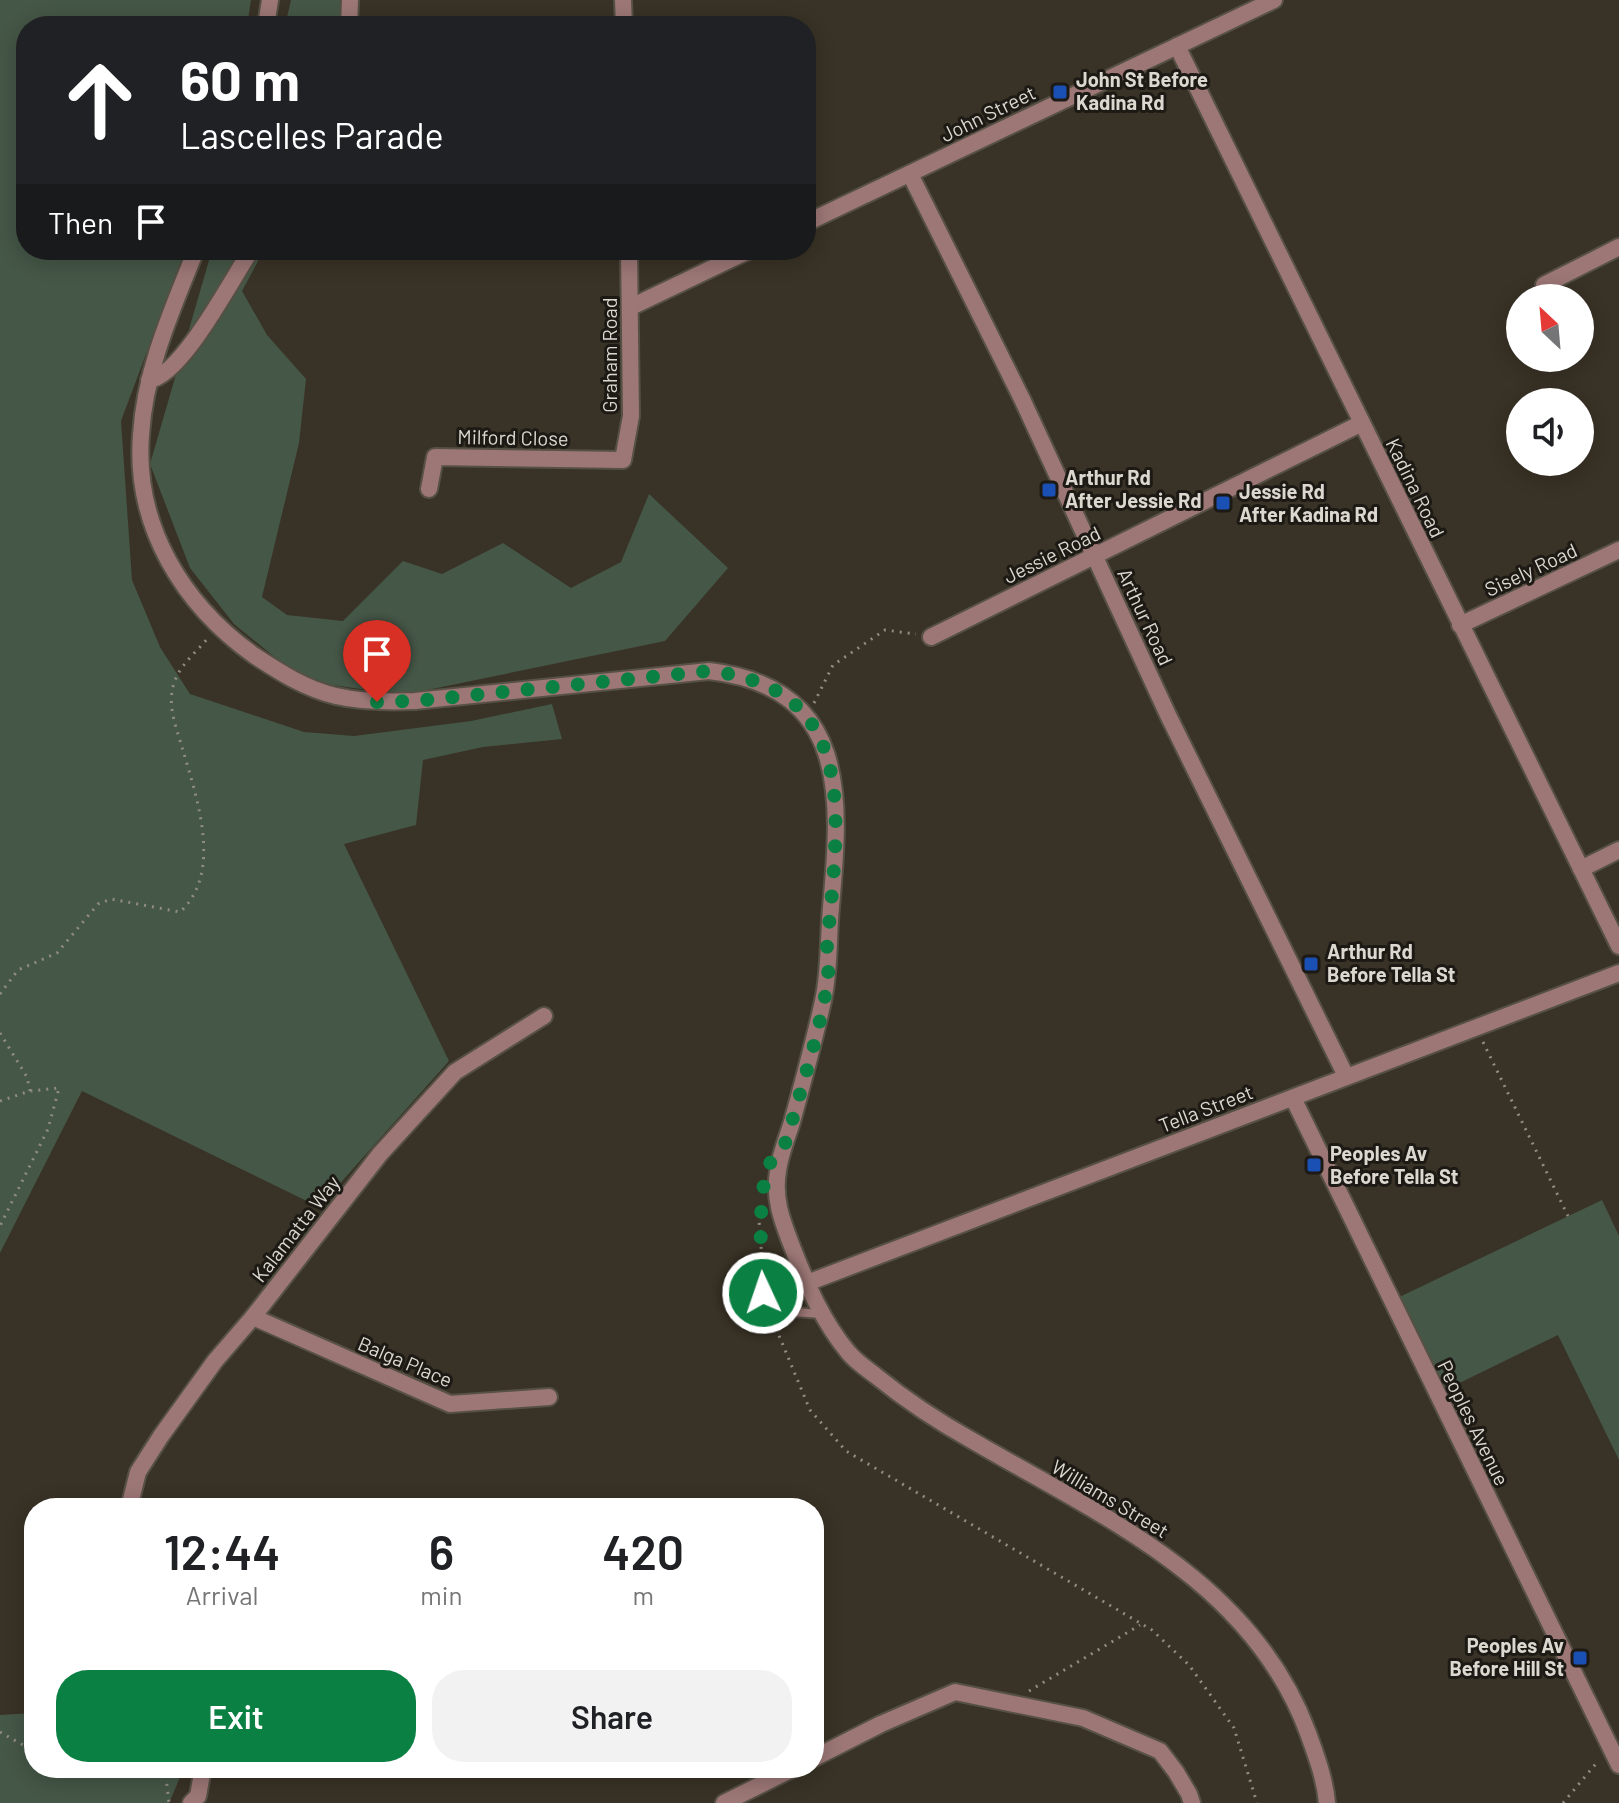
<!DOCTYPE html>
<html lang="en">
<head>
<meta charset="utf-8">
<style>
  :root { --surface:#fff; --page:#f2f2f2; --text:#202124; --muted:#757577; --accent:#0b8043 }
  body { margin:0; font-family:Barlow,sans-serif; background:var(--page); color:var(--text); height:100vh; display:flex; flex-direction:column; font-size:30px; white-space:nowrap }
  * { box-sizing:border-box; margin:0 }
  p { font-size:26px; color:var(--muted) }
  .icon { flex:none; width:44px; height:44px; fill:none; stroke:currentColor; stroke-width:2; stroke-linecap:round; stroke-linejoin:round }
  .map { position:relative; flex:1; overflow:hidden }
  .sheet { position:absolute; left:24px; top:1498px; width:800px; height:280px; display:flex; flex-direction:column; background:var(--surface); border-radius:32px; box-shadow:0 4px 20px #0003 }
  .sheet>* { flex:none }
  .top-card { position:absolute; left:16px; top:16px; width:800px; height:244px; border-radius:32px; box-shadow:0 4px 20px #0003; background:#202124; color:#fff; overflow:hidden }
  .needle { width:52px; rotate:334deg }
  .controls { position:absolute; left:1506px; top:284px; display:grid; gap:16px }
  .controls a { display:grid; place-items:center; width:88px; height:88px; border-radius:50%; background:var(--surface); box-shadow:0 4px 20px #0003; font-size:40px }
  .pin { position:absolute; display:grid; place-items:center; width:68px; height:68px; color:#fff; margin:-82px -34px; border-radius:50% 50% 50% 0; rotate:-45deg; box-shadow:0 0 8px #0007 }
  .pin .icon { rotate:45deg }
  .me { position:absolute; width:88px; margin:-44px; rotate:357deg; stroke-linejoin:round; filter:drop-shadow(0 0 6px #0008) }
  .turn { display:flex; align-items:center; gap:28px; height:168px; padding:0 32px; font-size:36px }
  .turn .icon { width:104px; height:104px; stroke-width:2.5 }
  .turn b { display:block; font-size:56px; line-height:68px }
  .then { display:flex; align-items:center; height:76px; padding:0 32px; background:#0003; gap:16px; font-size:30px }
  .eta { display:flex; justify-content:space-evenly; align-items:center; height:136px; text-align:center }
  .eta b { font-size:48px; font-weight:600; line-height:56px }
  .action { display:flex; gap:16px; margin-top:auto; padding:16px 32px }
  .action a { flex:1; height:92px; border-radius:32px; background:var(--accent); color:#fff; font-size:32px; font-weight:600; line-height:92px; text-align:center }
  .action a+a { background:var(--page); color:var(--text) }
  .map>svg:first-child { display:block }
  .green { fill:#455747 }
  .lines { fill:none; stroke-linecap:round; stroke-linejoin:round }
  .lane-casing { stroke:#565045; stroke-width:12 }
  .street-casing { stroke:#565045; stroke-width:20 }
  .path { stroke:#918c82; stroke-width:3; stroke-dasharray:2 6; stroke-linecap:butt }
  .lane { stroke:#9c7776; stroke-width:8 }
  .street { stroke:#9c7776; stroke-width:16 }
  .route { stroke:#0b8043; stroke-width:14; stroke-dasharray:0 25.2 }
  .transit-dot { fill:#1a4fb4; stroke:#1d1a15; stroke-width:3 }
  .labels { text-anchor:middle; stroke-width:6; stroke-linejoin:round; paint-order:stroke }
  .poi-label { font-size:20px; font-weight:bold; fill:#dcd8d0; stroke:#1d1a15; text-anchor:start }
  .street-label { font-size:20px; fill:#dcd8d0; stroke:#1d1a15 }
</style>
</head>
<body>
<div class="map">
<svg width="1619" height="1803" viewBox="0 0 1619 1803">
  <rect width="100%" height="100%" fill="#393226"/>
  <g class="green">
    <path d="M0 0H251L247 26H26V250H185L121 421 132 580 160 647 190 694 304 732 354 736 471 721 552 704 562 739 483 747 423 760 416 825 344 844 449 1061 319 1207 82 1091 0 1253Z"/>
    <path d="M291 0H357L358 23 360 26H285Z"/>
    <path d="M212 250H264L242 291 267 335 306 379 299 443 262 597 287 615 343 621 403 561 442 574 503 543 571 588 621 562 649 494 728 568 665 641 403 695 304 681 234 624 190 568 150 464Z"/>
    <path d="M1602 1200 1619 1236V1460L1558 1335 1437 1394 1391 1301Z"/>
    <path d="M34 1713V1768H184L169 1803H0V1715Z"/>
  </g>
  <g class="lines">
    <defs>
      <path id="lane" d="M769 1310 821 1314"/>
      <g id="street">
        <path d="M623 0 624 26"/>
        <path d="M266 26 270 0"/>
        <path d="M349 26 350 0"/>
        <path d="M1177 46 1619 946"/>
        <path d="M910 174 1022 399 1168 715 1346 1076"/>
        <path d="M806 223 1274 0"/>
        <path d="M196 250C172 310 145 369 141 435 134 526 183 605 255 656 281 673 306 689 336 696 362 702 389 702 415 701L709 671C849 687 841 797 831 907 828 939 830 970 823 1001 814 1042 803 1082 792 1122 787 1138 780 1155 778 1171 773 1200 783 1223 793 1249 807 1285 823 1322 848 1352 855 1361 867 1369 876 1376 908 1402 937 1421 973 1441 1103 1517 1252 1581 1308 1733 1316 1755 1325 1779 1327 1803"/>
        <path d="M1544 285 1619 247"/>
        <path d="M631 307 750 250"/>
        <path d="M149 380C181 377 232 279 251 250"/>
        <path d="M429 489 435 457 623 460 631 416 629 250"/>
        <path d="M1460 625 1619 550"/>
        <path d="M931 637 1362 423"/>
        <path d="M1581 869 1619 850"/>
        <path d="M1293 1098 1619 1765"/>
        <path d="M807 1283 1619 973"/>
        <path d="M253 1317 450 1404 549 1397"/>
        <path d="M129 1508 138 1472 161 1436 215 1361 253 1317 380 1154 455 1072 544 1016"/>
        <path d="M814 1758 881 1724 955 1692 1083 1718 1160 1751 1176 1772 1189 1794 1192 1803"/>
        <path d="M191 1803 198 1796 203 1768"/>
        <path d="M724 1803 794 1768"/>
      </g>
    </defs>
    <use href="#lane" class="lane-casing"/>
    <use href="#street" class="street-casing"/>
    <g class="path">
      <path d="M814 703 833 665 885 630 916 634"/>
      <path d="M0 994 18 970 57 953 98 904 111 899 180 912C224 872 196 796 182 747 177 730 169 710 172 692 175 668 195 654 209 637"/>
      <path d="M0 1033 27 1077 30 1091"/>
      <path d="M1483 1042 1568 1216"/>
      <path d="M0 1101 30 1091 59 1088 48 1129 0 1226"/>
      <path d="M761 1207 759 1220 765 1299"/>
      <path d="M773 1321 810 1410 846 1451 1152 1630 1189 1665 1234 1728 1257 1803"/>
      <path d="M1029 1691 1140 1625"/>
      <path d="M0 1732 23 1745H34"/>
      <path d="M165 1768 169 1803"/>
      <path d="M1563 1803 1599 1760"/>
    </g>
    <use href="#lane" class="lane"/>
    <use href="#street" class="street"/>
  </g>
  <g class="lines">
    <path class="route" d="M377 702 415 701 709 671C847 686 841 795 831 904 830 918 828 932 827 946 827 956 829 967 828 977 821 1030 802 1084 788 1136 783 1153 769 1159 766 1172 758 1212 761 1252 763 1293"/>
  </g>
  <g class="transit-dot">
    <rect x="1052" y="84" width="16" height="16" rx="4"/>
    <rect x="1041" y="482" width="16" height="16" rx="4"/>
    <rect x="1215" y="495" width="16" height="16" rx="4"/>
    <rect x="1303" y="956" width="16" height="16" rx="4"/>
    <rect x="1306" y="1157" width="16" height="16" rx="4"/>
    <rect x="1572" y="1650" width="16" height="16" rx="4"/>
  </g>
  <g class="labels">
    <g class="poi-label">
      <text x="1076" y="87">John St Before<tspan x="1076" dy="23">Kadina Rd</tspan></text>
      <text x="1065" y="485">Arthur Rd<tspan x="1065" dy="23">After Jessie Rd</tspan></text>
      <text x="1239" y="499">Jessie Rd<tspan x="1239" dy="23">After Kadina Rd</tspan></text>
      <text x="1327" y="959">Arthur Rd<tspan x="1327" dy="23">Before Tella St</tspan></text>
      <text x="1330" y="1161">Peoples Av<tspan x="1330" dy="23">Before Tella St</tspan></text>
      <text x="1564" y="1653" text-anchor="end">Peoples Av<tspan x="1564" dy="23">Before Hill St</tspan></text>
    </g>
    <g class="street-label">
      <text transform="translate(988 114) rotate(-26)" y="7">John Street</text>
      <text transform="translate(610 355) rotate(-90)" y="7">Graham Road</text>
      <text transform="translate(513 438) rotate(1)" y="7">Milford Close</text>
      <text transform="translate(1415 488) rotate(64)" y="7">Kadina Road</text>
      <text transform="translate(1052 555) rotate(-26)" y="7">Jessie Road</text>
      <text transform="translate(1531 570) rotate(-25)" y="7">Sisely Road</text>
      <text transform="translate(1145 617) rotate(65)" y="7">Arthur Road</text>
      <text transform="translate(1206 1109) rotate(-21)" y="7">Tella Street</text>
      <text transform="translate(296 1229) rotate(-52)" y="7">Kalamatta Way</text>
      <text transform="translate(405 1362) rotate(23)" y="7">Balga Place</text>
      <text transform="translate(1473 1423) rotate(64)" y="7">Peoples Avenue</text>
      <text transform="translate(1110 1499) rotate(31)" y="7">Williams Street</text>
    </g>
  </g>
</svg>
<div class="controls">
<a><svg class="needle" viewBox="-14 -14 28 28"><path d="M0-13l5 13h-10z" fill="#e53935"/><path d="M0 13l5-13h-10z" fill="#757577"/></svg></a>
<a><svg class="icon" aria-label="sound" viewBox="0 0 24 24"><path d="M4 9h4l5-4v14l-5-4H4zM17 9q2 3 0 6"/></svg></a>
</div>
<div class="pin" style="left:377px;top:702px;background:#d93025"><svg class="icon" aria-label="arrive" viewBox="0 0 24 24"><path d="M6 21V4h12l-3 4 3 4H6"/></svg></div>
<svg class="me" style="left:763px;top:1293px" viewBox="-20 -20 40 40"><circle r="17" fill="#0b8043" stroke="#fff" stroke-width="3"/><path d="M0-11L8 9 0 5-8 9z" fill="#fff"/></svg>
<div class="top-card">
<div class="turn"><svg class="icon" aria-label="ahead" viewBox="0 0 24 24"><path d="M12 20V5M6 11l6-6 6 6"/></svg><div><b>60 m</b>Lascelles Parade</div></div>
<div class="then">Then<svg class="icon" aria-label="arrive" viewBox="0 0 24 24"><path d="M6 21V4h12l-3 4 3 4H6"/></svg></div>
</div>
<section class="sheet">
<div class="eta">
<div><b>12:44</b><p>Arrival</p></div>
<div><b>6</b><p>min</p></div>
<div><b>420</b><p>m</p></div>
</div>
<div class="action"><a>Exit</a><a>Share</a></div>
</section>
</div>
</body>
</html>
